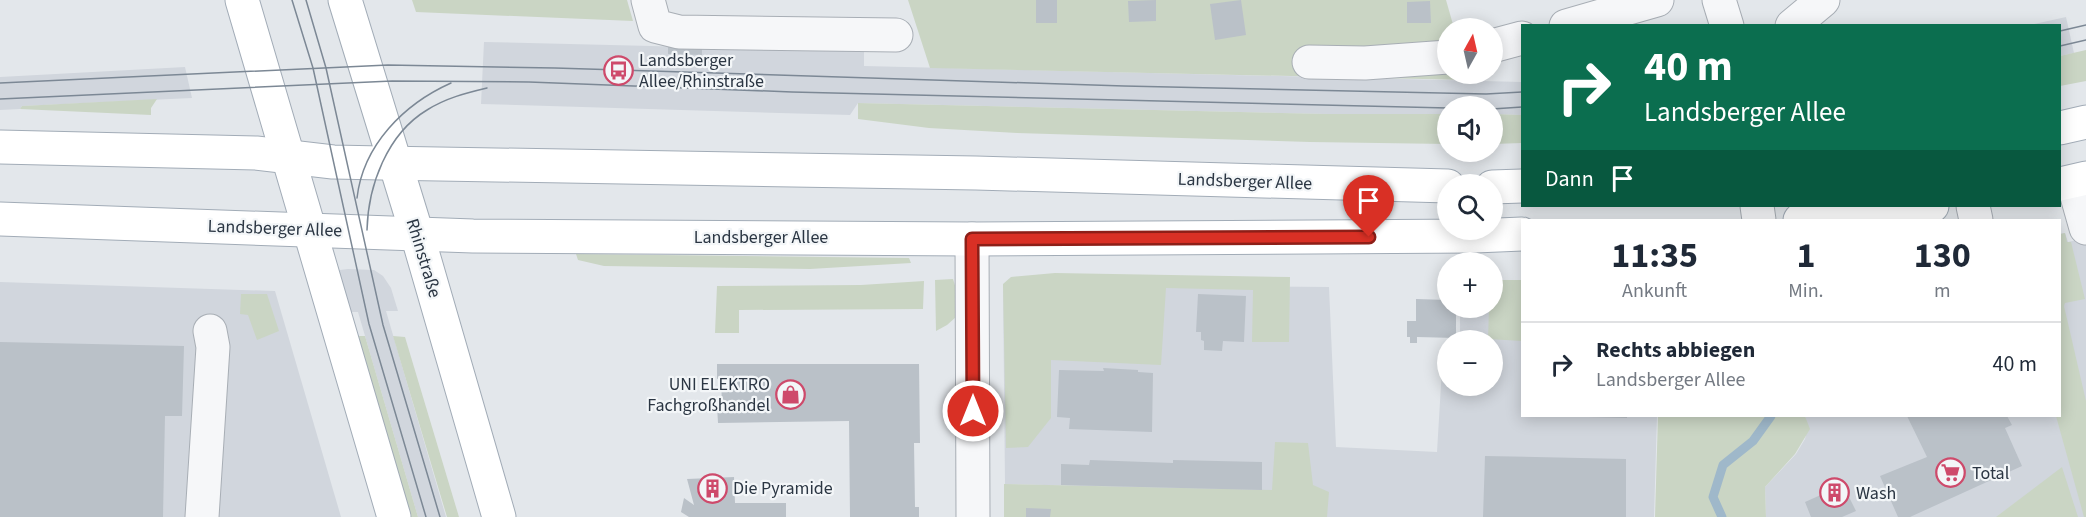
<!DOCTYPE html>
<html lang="de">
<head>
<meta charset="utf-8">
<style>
  :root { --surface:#fff; --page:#f2f2f3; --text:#1f2937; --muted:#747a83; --line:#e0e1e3 }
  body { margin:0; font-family:"Source Sans 3",sans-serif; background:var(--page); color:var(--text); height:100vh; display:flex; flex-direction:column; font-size:22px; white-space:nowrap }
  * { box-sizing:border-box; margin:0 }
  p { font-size:20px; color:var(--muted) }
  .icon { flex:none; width:33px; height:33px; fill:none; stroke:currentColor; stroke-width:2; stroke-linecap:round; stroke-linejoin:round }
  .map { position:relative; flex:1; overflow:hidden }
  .side { position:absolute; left:1521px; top:219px; width:540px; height:198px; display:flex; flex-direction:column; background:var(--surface); border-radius:0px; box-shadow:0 3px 15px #0003 }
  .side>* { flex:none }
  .guide { position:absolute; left:1521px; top:24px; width:540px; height:183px; border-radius:0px; box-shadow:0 3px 15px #0003; background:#0b6e4f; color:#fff; overflow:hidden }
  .needle { width:39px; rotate:8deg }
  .fabs { position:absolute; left:1437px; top:18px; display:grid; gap:12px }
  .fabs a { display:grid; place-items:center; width:66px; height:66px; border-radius:50%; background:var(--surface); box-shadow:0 3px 15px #0003; font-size:30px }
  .pin { position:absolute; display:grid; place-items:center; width:51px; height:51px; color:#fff; margin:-62px -26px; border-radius:50% 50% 50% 0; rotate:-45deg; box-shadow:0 0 6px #0007 }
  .pin .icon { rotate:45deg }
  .me { position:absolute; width:66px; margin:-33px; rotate:0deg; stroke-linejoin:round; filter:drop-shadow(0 0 4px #0008) }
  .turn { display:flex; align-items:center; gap:21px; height:126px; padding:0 24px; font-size:27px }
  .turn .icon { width:78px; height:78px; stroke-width:2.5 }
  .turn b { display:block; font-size:42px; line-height:51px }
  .then { display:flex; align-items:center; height:57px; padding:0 24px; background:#0003; gap:12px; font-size:22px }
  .eta { display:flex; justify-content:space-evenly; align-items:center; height:102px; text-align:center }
  .eta b { font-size:36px; font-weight:700; line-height:42px }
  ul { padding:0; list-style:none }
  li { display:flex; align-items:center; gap:18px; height:84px; padding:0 24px; border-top:2px solid var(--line) }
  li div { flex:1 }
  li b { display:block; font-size:22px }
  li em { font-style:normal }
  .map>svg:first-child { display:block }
  .built { fill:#d1d6dd }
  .green { fill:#cad5c4 }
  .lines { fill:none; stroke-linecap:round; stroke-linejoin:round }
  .stream { stroke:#9fb8ca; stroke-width:9 }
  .building { fill:#bac1c8 }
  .minor-casing { stroke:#a8aeb5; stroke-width:35 }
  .major-casing { stroke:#a2acb7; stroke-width:35 }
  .minor { stroke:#f6f7f9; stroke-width:33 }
  .major { stroke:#fff; stroke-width:33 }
  .tram { stroke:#7c8895; stroke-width:1.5 }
  .route-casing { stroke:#8d1f18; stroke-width:15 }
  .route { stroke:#d93025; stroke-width:10 }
  .labels { text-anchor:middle; stroke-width:4.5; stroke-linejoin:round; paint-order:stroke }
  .poi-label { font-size:18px; fill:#2b3643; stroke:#f3f6f8; text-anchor:start }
  .street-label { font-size:18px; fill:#2b3643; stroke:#f3f6f8 }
</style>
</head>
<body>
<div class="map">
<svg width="2086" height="517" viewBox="0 0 2086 517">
  <rect width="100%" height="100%" fill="#e3e7eb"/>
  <g class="built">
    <path d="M2066 17 2074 53 2060 56V26H2025Z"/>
    <path d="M484 42 864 51V66L1522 82V115L1493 114 1492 106H1448L1447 114H1328L858 103 850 115 481 104Z"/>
    <path d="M185 67 192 98 22 106 20 109 0 110V77Z"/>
    <path d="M2065 233 2068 242 2086 238V517H1766L1765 487 1796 454 1805 439 1808 426 1805 416H2060V234Z"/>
    <path d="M348 269 374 270 383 276 391 288 398 311H386L446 517H418L358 312H345L337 273 340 270Z"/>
    <path d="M0 282 275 291 341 517H0Z"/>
    <path d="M1003 284 1329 287 1336 447 1437 452 1442 368 1447 358 1448 386H1492V340H1458L1460 336V308H1492L1522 290V416H1657L1654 517H1314L1313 492 1005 484Z"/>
  </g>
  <g class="green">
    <path d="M412 0H627L633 21 416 12Z"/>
    <path d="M908 0H1446L1454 28H1448V74H1465L1467 80 930 68Z"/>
    <path d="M2086 50V81L2060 86V56Z"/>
    <path d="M157 99 151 108V115L20 109 22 106Z"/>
    <path d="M858 103 1328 114H1447V144L1310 142 1017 133 929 128 858 119Z"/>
    <path d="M1493 114 1522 115V143L1493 144Z"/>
    <path d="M2065 233 2067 242H2071L2085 299 2065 303 2064 306 2086 401V517H2084L2056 416H2060V234Z"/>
    <path d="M576 254 909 258 911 263 810 269 604 266 578 260Z"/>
    <path d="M1055 273 1290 277 1289 342H1252L1253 290 1166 288 1161 365 1051 360V418L1028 447 1006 448 1003 284 1011 277Z"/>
    <path d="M953 279 957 292 956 317 947 325 936 331 935 280Z"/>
    <path d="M1493 280H1522V341L1488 339 1489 308H1492Z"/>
    <path d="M924 281 923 309 739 310V333H715L717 286 861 285Z"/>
    <path d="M241 294H267L279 331 257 340 248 315 240 314Z"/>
    <path d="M351 336H365L418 517H407Z"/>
    <path d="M393 336 405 337 459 517H447Z"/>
    <path d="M1658 416H1805L1810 429 1795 454 1765 487 1766 517H1655Z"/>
    <path d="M1275 442 1308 443 1313 485 1329 492 1327 517H1004V484L1272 490Z"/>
    <path d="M2062 467 2078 517H1996Z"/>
  </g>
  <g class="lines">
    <path class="stream" d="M1722 517 1713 497 1723 465 1753 441 1771 416"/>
  </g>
  <g class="building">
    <rect x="1036" y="0" width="21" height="23"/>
    <path d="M1156 0V21L1129 22 1128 1Z"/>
    <path d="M1241 0 1246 35 1215 40 1210 4Z"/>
    <path d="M1430 1 1431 23H1407V2Z"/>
    <path d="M668 40 702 41V55L668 54Z"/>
    <path d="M1198 294 1246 296 1244 342 1223 341 1222 351 1204 350V341L1201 340V332H1196Z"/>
    <path d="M1416 299 1448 300V308H1456V338L1417 337V343H1410V337H1407V321H1416Z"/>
    <path d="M0 342 184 346 182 416H165L163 517H0Z"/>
    <path d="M717 364H919L920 443H914L915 507H919V517H850L849 421 718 423 717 405H722L721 379H717Z"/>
    <path d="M1103 368 1138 370V372L1153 373 1152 432 1069 429 1070 418 1057 417 1059 370 1104 371Z"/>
    <path d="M1589 416H1627V418L1588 417Z"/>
    <path d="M1907 416H2007L2012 425 2005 428 2022 466 1910 517H1898L1880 476 1927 457Z"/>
    <path d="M1485 456 1626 459V517H1483Z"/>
    <path d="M1090 460 1173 463V460L1262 462V490L1061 485V464L1089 465Z"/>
    <path d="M734 477 735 503H786V517H689L681 512 684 498 694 505 687 479Z"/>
    <path d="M1843 485 1856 511 1842 517H1811L1805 502Z"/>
    <path d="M1026 508 1051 509 1050 517H1026Z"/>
  </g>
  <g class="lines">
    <defs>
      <g id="minor">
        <path d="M648 0 655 26 679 32 896 35"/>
        <path d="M1719 0 1727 26"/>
        <path d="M1566 26 1657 0"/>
        <path d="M1792 26 1823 0"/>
        <path d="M1492 46 1522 38"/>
        <path d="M1309 62 1365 63 1448 57"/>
        <path d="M2073 182 2086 228"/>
        <path d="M1757 206 1759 220"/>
        <path d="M1973 206 1976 220"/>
        <path d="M972 239 973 517"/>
        <path d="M202 517 213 347 210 331"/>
      </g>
      <g id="major">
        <path d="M242 0 394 517"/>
        <path d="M345 0 417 234 499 517"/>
        <path d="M2060 128 2086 122"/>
        <path d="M0 147 256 153 333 162 382 163 976 173 1448 186"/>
        <path d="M2060 184 2086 178"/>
        <path d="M1492 187 1522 186"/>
        <path d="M0 219 473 236 972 239 1475 236 1522 234"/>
        <path d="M1800 220 1932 206"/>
      </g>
    </defs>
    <use href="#minor" class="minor-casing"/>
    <use href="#major" class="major-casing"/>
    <use href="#minor" class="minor"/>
    <use href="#major" class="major"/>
    <g class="tram">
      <path d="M292 0 313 68 369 324 426 517"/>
      <path d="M306 0 326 68 383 325 440 517"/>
      <path d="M2060 31 2086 25"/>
      <path d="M2060 46 2086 40"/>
      <path d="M0 83 388 65 555 68 1124 86 1486 94 1522 92"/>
      <path d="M0 99 392 81 529 82 792 92 1448 108"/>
      <path d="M1492 109 1522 107"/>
      <path d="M357 198C363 145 404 104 451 83"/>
      <path d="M367 230C368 186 387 134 427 110 446 98 466 93 487 88"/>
    </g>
  </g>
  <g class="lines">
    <defs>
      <path id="route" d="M973 411 972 239 1369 237"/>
    </defs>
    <use href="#route" class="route-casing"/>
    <use href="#route" class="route"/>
  </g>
  <defs>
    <symbol id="bus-ring" viewBox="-11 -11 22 22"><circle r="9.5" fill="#f3f6f8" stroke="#ce4a6b" stroke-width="1.5"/><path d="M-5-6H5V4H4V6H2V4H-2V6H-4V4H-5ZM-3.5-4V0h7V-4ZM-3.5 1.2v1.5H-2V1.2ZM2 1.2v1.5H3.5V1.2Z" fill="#ce4a6b"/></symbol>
    <symbol id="shop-ring" viewBox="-11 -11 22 22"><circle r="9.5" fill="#f3f6f8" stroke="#ce4a6b" stroke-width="1.5"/><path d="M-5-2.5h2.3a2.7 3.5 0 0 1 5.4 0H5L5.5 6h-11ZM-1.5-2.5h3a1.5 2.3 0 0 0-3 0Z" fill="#ce4a6b"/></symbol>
    <symbol id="supermarket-ring" viewBox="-11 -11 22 22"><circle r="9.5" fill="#f3f6f8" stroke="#ce4a6b" stroke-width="1.5"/><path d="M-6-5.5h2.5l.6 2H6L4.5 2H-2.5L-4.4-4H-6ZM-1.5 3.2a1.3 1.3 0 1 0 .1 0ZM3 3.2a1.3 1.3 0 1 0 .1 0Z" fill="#ce4a6b"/></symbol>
    <symbol id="building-ring" viewBox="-11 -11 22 22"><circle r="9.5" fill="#f3f6f8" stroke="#ce4a6b" stroke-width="1.5"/><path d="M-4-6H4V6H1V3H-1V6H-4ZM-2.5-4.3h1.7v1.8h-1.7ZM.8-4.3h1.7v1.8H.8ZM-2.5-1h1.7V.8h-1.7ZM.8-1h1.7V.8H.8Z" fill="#ce4a6b"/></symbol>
  </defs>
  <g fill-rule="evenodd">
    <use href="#bus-ring" x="602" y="54" width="33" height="33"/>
    <use href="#shop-ring" x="774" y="378" width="33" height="33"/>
    <use href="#supermarket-ring" x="1934" y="456" width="33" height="33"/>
    <use href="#building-ring" x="696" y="472" width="33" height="33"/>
    <use href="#building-ring" x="1818" y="476" width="33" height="33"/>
  </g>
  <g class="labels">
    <g class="poi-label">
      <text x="639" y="66">Landsberger<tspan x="639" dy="21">Allee/Rhinstraße</tspan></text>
      <text x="770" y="390" text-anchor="end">UNI ELEKTRO<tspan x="770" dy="21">Fachgroßhandel</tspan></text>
      <text x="1972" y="479">Total</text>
      <text x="733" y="494">Die Pyramide</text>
      <text x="1856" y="499">Wash</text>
    </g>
    <g class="street-label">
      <text transform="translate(1245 181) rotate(2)" y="6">Landsberger Allee</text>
      <text transform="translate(275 228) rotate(2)" y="6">Landsberger Allee</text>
      <text x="761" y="243">Landsberger Allee</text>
      <text transform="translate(424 258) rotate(73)" y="6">Rhinstraße</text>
    </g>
  </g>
</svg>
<div class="fabs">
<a><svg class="needle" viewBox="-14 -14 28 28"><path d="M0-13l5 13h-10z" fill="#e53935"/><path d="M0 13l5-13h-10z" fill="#747a83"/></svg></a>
<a><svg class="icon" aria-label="sound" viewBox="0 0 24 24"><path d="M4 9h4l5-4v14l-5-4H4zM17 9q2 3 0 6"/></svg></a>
<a><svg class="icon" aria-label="search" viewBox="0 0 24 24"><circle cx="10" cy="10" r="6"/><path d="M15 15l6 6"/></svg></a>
<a>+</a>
<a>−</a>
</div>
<div class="pin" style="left:1369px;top:237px;background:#d93025"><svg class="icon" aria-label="arrive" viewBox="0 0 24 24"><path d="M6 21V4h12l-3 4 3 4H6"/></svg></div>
<svg class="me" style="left:973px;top:411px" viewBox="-20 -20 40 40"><circle r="17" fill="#d93025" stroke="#fff" stroke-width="3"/><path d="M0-11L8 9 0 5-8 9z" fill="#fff"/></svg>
<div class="guide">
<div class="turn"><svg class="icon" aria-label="right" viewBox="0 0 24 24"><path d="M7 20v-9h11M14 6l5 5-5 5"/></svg><div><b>40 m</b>Landsberger Allee</div></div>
<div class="then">Dann<svg class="icon" aria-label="arrive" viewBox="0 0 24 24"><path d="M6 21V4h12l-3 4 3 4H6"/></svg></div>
</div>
<section class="side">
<div class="eta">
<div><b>11:35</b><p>Ankunft</p></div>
<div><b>1</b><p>Min.</p></div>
<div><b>130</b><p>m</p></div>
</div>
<ul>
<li><svg class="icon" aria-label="right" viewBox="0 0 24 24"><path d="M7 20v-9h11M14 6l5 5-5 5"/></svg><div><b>Rechts abbiegen</b><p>Landsberger Allee</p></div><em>40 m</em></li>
</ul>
</section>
</div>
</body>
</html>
